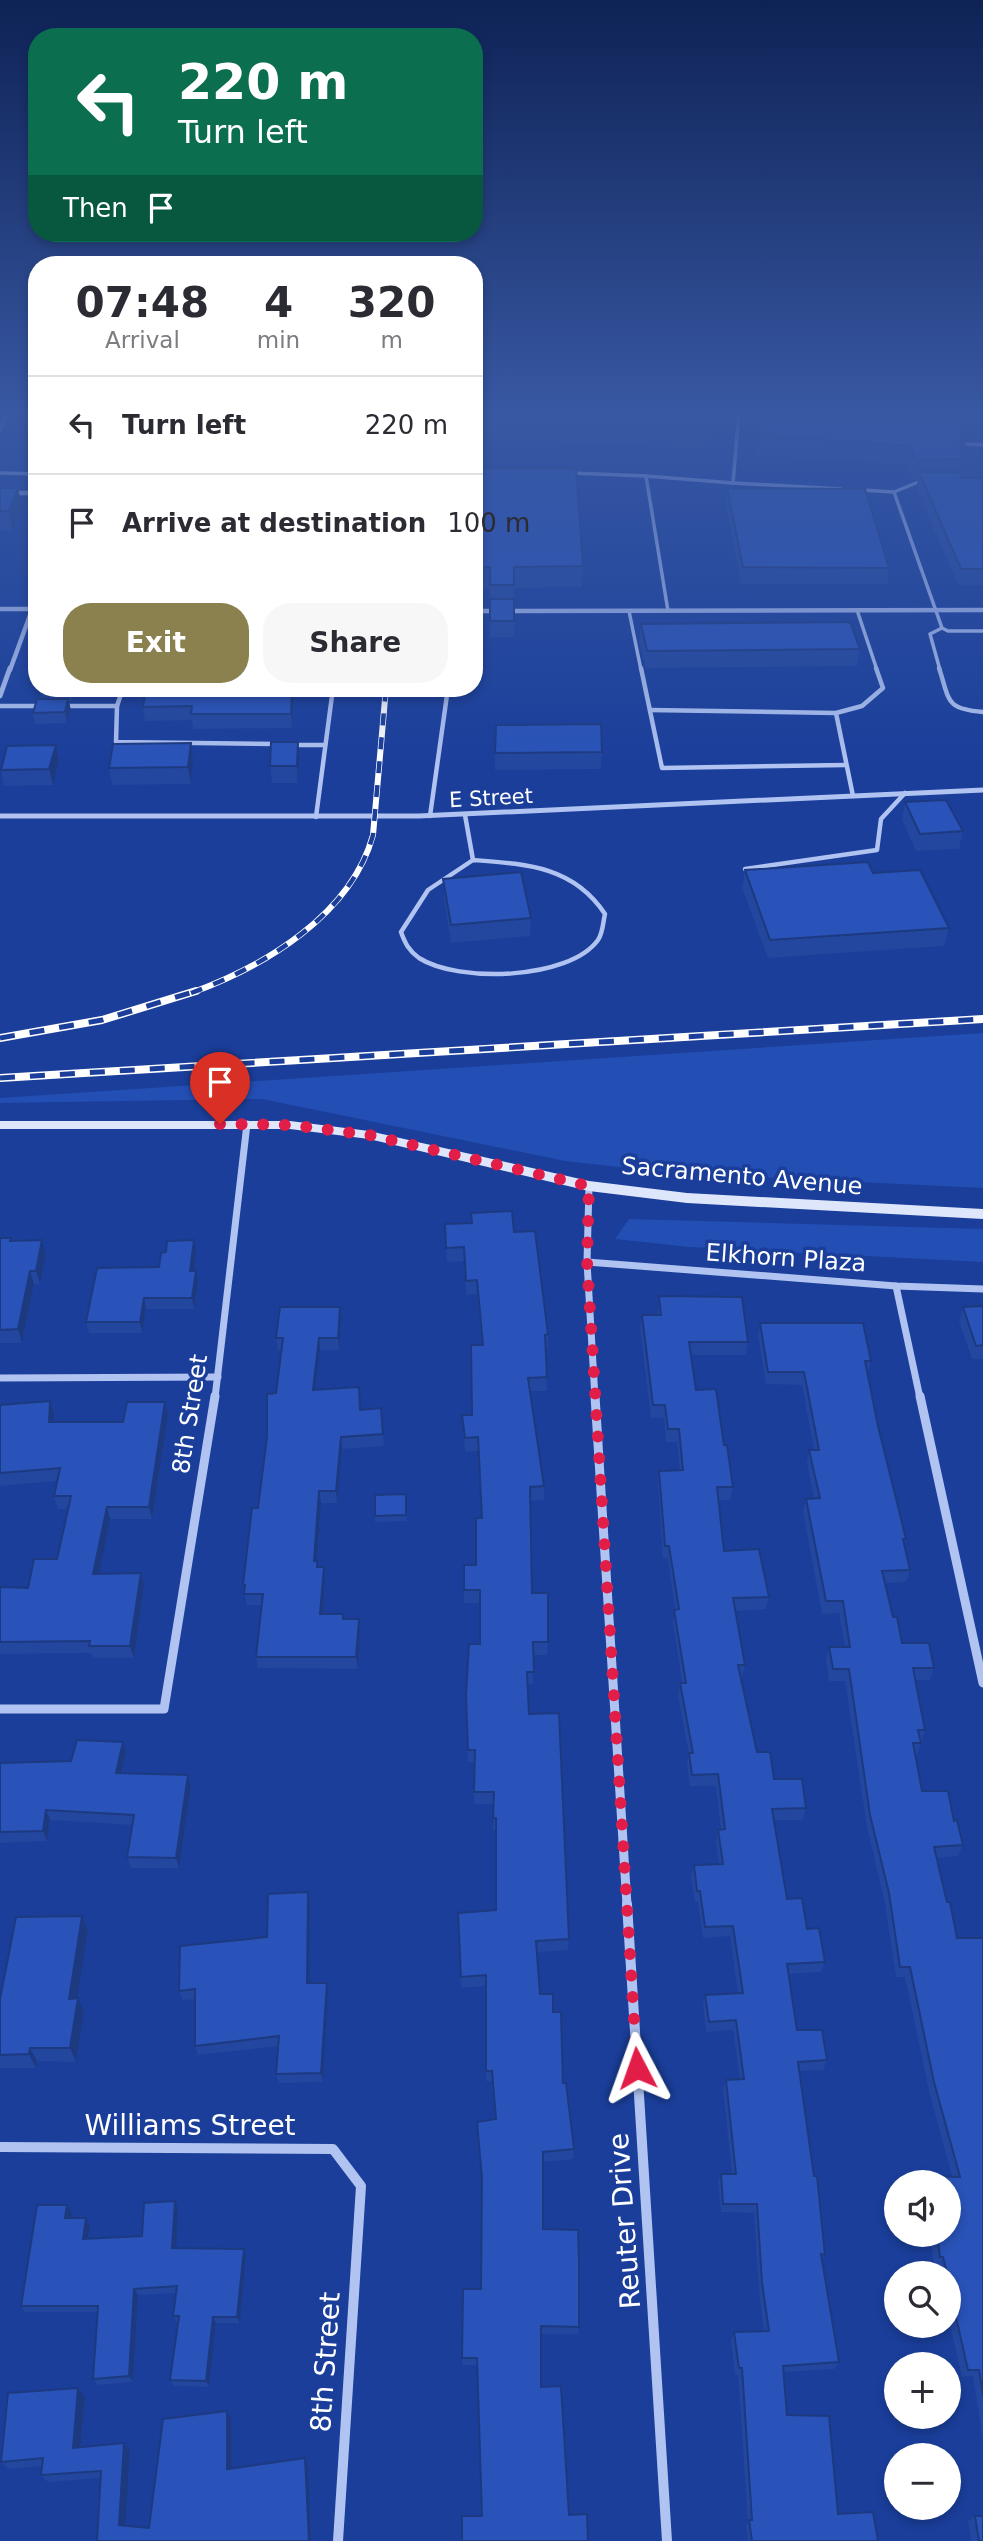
<!DOCTYPE html>
<html lang="en">
<head>
<meta charset="utf-8">
<style>
  :root { --surface:#fff; --page:#f7f7f7; --text:#2b2b33; --muted:#7c7c81; --line:#e1e1e2; --accent:#8a814e }
  body { margin:0; font-family:"DejaVu Sans",sans-serif; background:var(--page); color:var(--text); height:100vh; display:flex; flex-direction:column; font-size:26px; white-space:nowrap }
  * { box-sizing:border-box; margin:0 }
  p { font-size:23px; color:var(--muted) }
  .icon { flex:none; width:38px; height:38px; fill:none; stroke:currentColor; stroke-width:2; stroke-linecap:round; stroke-linejoin:round }
  .map { position:relative; flex:1; overflow:hidden }
  .side { position:absolute; left:28px; top:256px; width:455px; height:441px; display:flex; flex-direction:column; background:var(--surface); border-radius:28px; box-shadow:0 4px 10px #0003 }
  .side>* { flex:none }
  .banner { position:absolute; left:28px; top:28px; width:455px; height:214px; border-radius:28px; box-shadow:0 4px 10px #0003; background:#0b6e4f; color:#fff; overflow:hidden }
  .buttons { position:absolute; left:884px; top:2170px; display:grid; gap:14px }
  .buttons a { display:grid; place-items:center; width:77px; height:77px; border-radius:50%; background:var(--surface); box-shadow:0 4px 10px #0003; font-size:35px }
  .pin { position:absolute; display:grid; place-items:center; width:60px; height:60px; color:#fff; margin:-72px -30px; border-radius:50% 50% 50% 0; rotate:-45deg; box-shadow:0 0 7px #0007 }
  .pin .icon { rotate:45deg }
  .me { position:absolute; width:77px; margin:-38px; rotate:356deg; stroke-linejoin:round; filter:drop-shadow(0 0 5px #0008) }
  .turn { display:flex; align-items:center; gap:24px; height:147px; padding:0 35px; font-size:32px }
  .turn .icon { width:91px; height:91px; stroke-width:2.5 }
  .turn b { display:block; font-size:49px; line-height:60px }
  .then { display:flex; align-items:center; height:66px; padding:0 35px; background:#0003; gap:14px; font-size:26px }
  .eta { display:flex; justify-content:space-evenly; align-items:center; height:119px; text-align:center }
  .eta b { font-size:42px; font-weight:700; line-height:49px }
  .cta { display:flex; gap:14px; margin-top:auto; padding:14px 35px }
  .cta a { flex:1; height:80px; border-radius:28px; background:var(--accent); color:#fff; font-size:28px; font-weight:700; line-height:80px; text-align:center }
  .cta a+a { background:var(--page); color:var(--text) }
  ul { padding:0; list-style:none }
  li { display:flex; align-items:center; gap:21px; height:98px; padding:0 35px; border-top:2px solid var(--line) }
  li div { flex:1 }
  li b { display:block; font-size:26px }
  li em { font-style:normal }
  .map>svg:first-child { display:block }
  .green { fill:#234eb3 }
  .lines { fill:none; stroke-linecap:round; stroke-linejoin:round }
  .lane-far1 { stroke:#b0c3f1; stroke-width:3.5 }
  .lane { stroke:#b0c3f1; stroke-width:4.5 }
  .street-far4 { stroke:#b0c3f1; stroke-width:4.5 }
  .street-far3 { stroke:#b0c3f1; stroke-width:5 }
  .street-far2 { stroke:#b0c3f1; stroke-width:7 }
  .street-far1 { stroke:#b0c3f1; stroke-width:9 }
  .street { stroke:#b0c3f1; stroke-width:10 }
  .secondary { fill:#dee6fc; fill-rule:evenodd }
  .rail-far1-casing { stroke:#fff; stroke-width:6 }
  .rail-casing { stroke:#fff; stroke-width:8 }
  .rail-far1 { stroke:#1a3e9a; stroke-width:4.5; stroke-dasharray:12; stroke-linecap:butt }
  .rail { stroke:#1a3e9a; stroke-width:5; stroke-dasharray:15; stroke-linecap:butt }
  .wall { fill:#23479e }
  .shaded-wall { fill:#1d3a81 }
  .building { fill:#2953b8; stroke:#1d3a81; stroke-width:2 }
  .route { stroke:#e11d48; stroke-width:12; stroke-dasharray:0 21.6 }
  .labels { text-anchor:middle; stroke-width:7; stroke-linejoin:round; paint-order:stroke }
  .far-street-label { font-size:21px; fill:#fff; stroke:#1a3e9a }
  .street-label { font-size:24px; fill:#fff; stroke:#1a3e9a }
  .near-street-label { font-size:28px; fill:#fff; stroke:#1a3e9a }
</style>
</head>
<body>
<div class="map">
<svg width="983" height="2541" viewBox="0 0 983 2541">
  <rect width="100%" height="100%" fill="#1a3e9a"/>
  <g class="green">
    <path d="M983 1033V1188L673 1173 565 1161 262 1099 0 1103V1098Z"/>
    <path d="M629 1219 983 1229V1262L689 1247 615 1239Z"/>
  </g>
  <g class="lines">
    <g class="lane-far1">
      <path d="M739 412 733 483 841 489"/>
      <path d="M0 430 8 412"/>
      <path d="M967 444 983 445"/>
      <path d="M0 473 37 474"/>
      <path d="M572 473 646 476 668 611"/>
      <path d="M646 476 733 483"/>
      <path d="M861 490 894 492 942 628"/>
      <path d="M894 492 916 483H924"/>
      <path d="M857 610 877 670"/>
      <path d="M629 611 641 670"/>
      <path d="M940 670 930 634 942 628 948 631H983"/>
    </g>
    <g class="lane">
      <path d="M641 668 662 768 846 765"/>
      <path d="M939 668C950 701 945 709 983 712"/>
      <path d="M0 706H39"/>
      <path d="M63 706H117L123 688"/>
      <path d="M117 706 116 742 277 744"/>
      <path d="M650 710 836 713"/>
      <path d="M294 745H325"/>
      <path d="M853 796 836 713 862 706 883 688 876 668"/>
      <path d="M465 815 473 860"/>
      <path d="M430 816 448 688"/>
      <path d="M316 817 333 688"/>
      <path d="M473 860C526 864 573 866 605 914 603 922 603 933 598 940 569 980 458 983 419 958 409 951 405 943 401 932L428 890Z"/>
      <path d="M745 869 877 850 881 819 905 793"/>
    </g>
    <g class="street-far4">
      <path d="M0 493H37"/>
      <path d="M0 609H34"/>
      <path d="M474 611 983 610"/>
      <path d="M10 670 37 596"/>
    </g>
    <g class="street-far3">
      <path d="M0 696 10 668"/>
      <path d="M0 816H419L983 790"/>
    </g>
    <g class="street-far2">
      <path d="M589 1186 587 1262 595 1398"/>
      <path d="M587 1262 896 1286 983 1289"/>
      <path d="M896 1286 920 1398"/>
      <path d="M0 1378 218 1377"/>
      <path d="M215 1398 247 1124"/>
    </g>
    <g class="street-far1">
      <path d="M595 1396 627 1905"/>
      <path d="M920 1396 983 1683"/>
      <path d="M0 1709H164L215 1396"/>
    </g>
    <g class="street">
      <path d="M627 1904 667 2541"/>
      <path d="M0 2147 333 2149 361 2186 338 2541"/>
    </g>
    <path class="secondary" d="M0 1121H290L369 1131 589 1181 687 1193 983 1209V1219L687 1203 589 1191 369 1139 290 1129H0Z"/>
    <defs>
      <path id="rail-far1" d="M191 993C265 966 351 915 373 835L386 688"/>
      <g id="rail">
        <path d="M0 1038 102 1020 196 991"/>
        <path d="M0 1078 983 1019"/>
      </g>
    </defs>
    <use href="#rail-far1" class="rail-far1-casing"/>
    <use href="#rail" class="rail-casing"/>
    <use href="#rail-far1" class="rail-far1"/>
    <use href="#rail" class="rail"/>
  </g>
  <g class="wall">
    <path d="M474 412H713L709 449 474 438Z"/>
    <path d="M960 412 961 459 959 472 961 478H983V585H958L916 488 918 479 913 480 907 465 756 455 758 435Z"/>
    <path d="M474 468 583 566 582 587 514 588V637H490V589H474Z"/>
    <path d="M0 488H18L22 509 13 531H0Z"/>
    <path d="M727 488 889 568 887 584H741L726 504Z"/>
    <path d="M641 624 860 649 857 666 646 668 639 640Z"/>
    <path d="M39 688H77L73 701H69L71 711 67 723 35 724 33 713 42 699Z"/>
    <path d="M294 696 292 728 193 729 192 720 145 721 143 707Z"/>
    <path d="M191 743 193 760 191 784 112 785 109 768Z"/>
    <path d="M56 745 59 761 53 785 4 786 1 770Z"/>
    <path d="M602 752 601 769 495 770V753Z"/>
    <path d="M299 760 298 783H272L270 766Z"/>
    <path d="M905 802 963 831 959 849 916 851 902 820Z"/>
    <path d="M745 870 873 873 949 928 944 946 768 958 742 888Z"/>
    <path d="M443 879 531 918 530 936 451 943 444 897Z"/>
    <path d="M445 1224 514 1232 548 1334V1348H546L547 1391H530L544 1486V1500L530 1501 532 1593 548 1642 547 1655H533V1684H528L529 1714 569 1939 568 1950 537 1952 540 1994 553 2012 563 2083 574 2149 573 2159 543 2162V2229L579 2327 578 2334H541L482 2516 477 2365H462V2358L481 2289 482 2185 477 2122 495 2119 492 2081H486V1986L461 1988 458 1913 496 1910V1830H493L494 1804H474V1762H468L466 1695 480 1644V1603H464V1565H476L482 1518 478 1451 465 1452 462 1415H472L482 1345 477 1294 466 1295 464 1261 447 1262Z"/>
    <path d="M0 1238H11L12 1241 46 1254 40 1284H34L22 1343H0Z"/>
    <path d="M196 1251 194 1271 198 1283 194 1309H146L142 1333H89L86 1322 159 1267Z"/>
    <path d="M659 1296 748 1342 746 1355H691L696 1390 724 1445 733 1487 730 1500H718L724 1551 769 1597 766 1609 735 1611 745 1665 742 1677H740L757 1752 774 1779 806 1808 803 1820H774L787 1899 807 1929 825 1962 821 1972 788 1974 797 2030 827 2060 823 2070 799 2071 825 2255 822 2260 839 2362 834 2369 783 2372 787 2415 838 2514 878 2541H748L746 2525 748 2522 738 2375H735L731 2340 734 2332 764 2331 759 2290 754 2213 721 2212 718 2182 721 2174H732L723 2089 726 2080 740 2079 733 2030 706 2032 703 2005 705 1995 738 1993 730 1936 703 1938 698 1902H695L691 1876 694 1865 719 1864 716 1841 718 1830H721L716 1786H690L687 1765 689 1754 678 1695 680 1683H682L673 1622 675 1610 668 1558H663L658 1483 659 1471H680L677 1442H666L664 1418H651L640 1328 642 1315H658Z"/>
    <path d="M983 1306V1359H972L959 1321 963 1307Z"/>
    <path d="M340 1307 341 1319 339 1350H320L316 1390 360 1410 381 1408 384 1446 342 1449 337 1503H321L317 1561 318 1567H324L325 1579 323 1614H343L344 1619H359L360 1631 358 1669 258 1668 256 1657 261 1605H247L243 1585 258 1508 276 1393 281 1350H278L276 1338Z"/>
    <path d="M760 1323 871 1361 868 1373 878 1426 906 1539 904 1545 910 1570 906 1582 885 1583 893 1617 902 1643 934 1668 930 1680H915L925 1730 917 1755H915L922 1791 954 1821 963 1845 958 1856 936 1858 947 1902 957 1938H983V2441L973 2376 962 2377 948 2316V2273H939L938 2265 934 2264 930 2235H948V2182H925L928 2176H952L929 2091 905 1977H896L885 1903 867 1827 845 1681H829L826 1659 829 1647H845L839 1613 822 1614 803 1511 806 1499 814 1498 807 1463 809 1450H814L802 1385 766 1384 758 1336Z"/>
    <path d="M0 1405 54 1413 53 1422H123L168 1415 152 1519H110L99 1573 144 1585 134 1658H93L91 1653 0 1654V1587L28 1588 57 1559 68 1509H58L54 1496 57 1481 0 1486Z"/>
    <path d="M406 1494 407 1521 375 1522V1516Z"/>
    <path d="M126 1753 122 1774 188 1775 191 1786 179 1868H131L127 1857 132 1825 50 1820 47 1841 0 1843V1763L71 1761Z"/>
    <path d="M308 1892 310 1902 309 1983H327L328 1992 323 2082 279 2083 276 2074 279 2046 198 2055 195 2046V1999L183 2000 179 1991 267 1937Z"/>
    <path d="M88 1931 77 1998 84 2012 76 2062 37 2061 36 2068H0V1999Z"/>
    <path d="M175 2201 178 2208 176 2248 244 2249 246 2256 240 2323H216L209 2387 174 2386 170 2380 178 2322H177L173 2316 176 2293 138 2295 133 2382 98 2385 93 2379 98 2312H25L21 2306 67 2205 72 2212 71 2218H86L90 2225 88 2239 142 2236Z"/>
    <path d="M85 2396 81 2447 124 2443 130 2451 125 2526 149 2528 227 2411 231 2418 232 2468 305 2458 308 2465 311 2541H97L100 2478 48 2482 41 2475 42 2466 8 2469 1 2462Z"/>
    <path d="M975 2516 983 2541H971L968 2521Z"/>
  </g>
  <g class="shaded-wall">
    <path d="M18 488 22 509 13 531 9 511Z"/>
    <path d="M71 688H77L73 701Z"/>
    <path d="M292 688H296L294 696 292 728 291 714Z"/>
    <path d="M68 699 71 711 67 723 65 712Z"/>
    <path d="M298 742 299 760 298 783 297 766Z"/>
    <path d="M191 743 193 760 191 784 188 767Z"/>
    <path d="M56 745 59 761 53 785 49 769Z"/>
    <path d="M42 1240 46 1254 40 1284 36 1271Z"/>
    <path d="M194 1240 196 1251 193 1283 190 1271Z"/>
    <path d="M30 1271 34 1284 22 1343 18 1329Z"/>
    <path d="M196 1271 198 1283 194 1309 192 1298Z"/>
    <path d="M144 1298 146 1309 142 1333 140 1322Z"/>
    <path d="M340 1307 341 1319 339 1350 338 1338Z"/>
    <path d="M319 1338 320 1350 314 1403 313 1390Z"/>
    <path d="M50 1401 54 1413 52 1434 49 1422Z"/>
    <path d="M165 1402 168 1415 152 1519 149 1507Z"/>
    <path d="M341 1437 342 1449 337 1503 336 1491Z"/>
    <path d="M319 1491 321 1503 316 1573 314 1561Z"/>
    <path d="M107 1507 110 1519 97 1586 93 1574Z"/>
    <path d="M324 1567 325 1579 322 1625 320 1614Z"/>
    <path d="M141 1573 144 1585 134 1658 130 1646Z"/>
    <path d="M359 1619 360 1631 358 1669 356 1657Z"/>
    <path d="M123 1742 126 1753 119 1784 116 1773Z"/>
    <path d="M188 1775 191 1786 179 1868 176 1858Z"/>
    <path d="M46 1810 50 1820 47 1841 43 1831Z"/>
    <path d="M308 1892 310 1902 309 1992 307 1983Z"/>
    <path d="M82 1916 88 1931 75 2012 69 1999Z"/>
    <path d="M327 1983 328 1992 323 2082 321 2073Z"/>
    <path d="M78 1998 84 2012 76 2062 70 2048Z"/>
    <path d="M30 2048 37 2061 36 2068 29 2054Z"/>
    <path d="M175 2201 178 2208 176 2255 172 2248Z"/>
    <path d="M67 2205 72 2212 70 2225 65 2218Z"/>
    <path d="M86 2218 90 2225 87 2246 83 2239Z"/>
    <path d="M244 2249 246 2256 240 2323 237 2317Z"/>
    <path d="M134 2289 138 2295 133 2382 129 2376Z"/>
    <path d="M213 2317 216 2323 209 2387 206 2381Z"/>
    <path d="M78 2388 85 2396 80 2455 73 2448Z"/>
    <path d="M227 2411 231 2418 232 2476 227 2469Z"/>
    <path d="M124 2443 130 2451 125 2531 119 2525Z"/>
    <path d="M305 2458 308 2465 311 2541H309Z"/>
  </g>
  <g class="building">
    <path d="M474 412H713L711 430 474 419Z"/>
    <path d="M762 412H960L961 459 916 460 910 446 758 435Z"/>
    <path d="M474 468H576L583 566 514 567V585H490V567L474 568Z"/>
    <path d="M919 472H960L961 478H983V569H961Z"/>
    <path d="M0 488H18L9 511H0Z"/>
    <path d="M727 488 865 489 889 568 743 567Z"/>
    <rect x="490" y="599" width="24" height="22"/>
    <path d="M850 622 860 649 647 651 641 624Z"/>
    <path d="M146 688H292L291 714H191L192 706 143 707Z"/>
    <path d="M37 699H68L65 712 33 713Z"/>
    <path d="M601 724 602 752 495 753 496 725Z"/>
    <path d="M271 742H298L297 766H270Z"/>
    <path d="M191 743 188 767 109 768 113 744Z"/>
    <path d="M56 745 49 769 1 770 7 746Z"/>
    <path d="M946 800 963 831 920 834 905 802Z"/>
    <path d="M868 862 873 873 920 870 949 928 770 940 745 870Z"/>
    <path d="M521 872 531 918 451 925 443 879Z"/>
    <path d="M512 1211 514 1232 535 1231 548 1334 545 1335 547 1377 528 1378 544 1486 530 1487 532 1593H548V1642H533L534 1672H527L529 1714 559 1713 569 1939 536 1941 540 1994H553V2012H561L563 2083H566L574 2149 543 2152V2229L578 2230 579 2261V2327L541 2326V2387L561 2386 569 2515 587 2514 588 2541H462V2516H482L477 2358H462L463 2289H481L482 2178 477 2122 496 2119 492 2071H486V1975L461 1977 458 1913 496 1910V1818H493L494 1792H474L475 1750H468L466 1695 469 1644H480V1590H464V1565H476V1518H482L478 1437 465 1438 462 1415H472L471 1345H483L477 1280 466 1281 464 1247 446 1248 445 1224 472 1223 471 1213Z"/>
    <path d="M0 1238H11L10 1241 42 1240 36 1271H30L18 1329 0 1330Z"/>
    <path d="M194 1240 190 1271H196L192 1298H144L140 1322H86L97 1268 159 1267 161 1253 166 1252 167 1241Z"/>
    <path d="M659 1296 742 1297 748 1342H689L696 1390 716 1389 724 1445H727L733 1487H717L724 1551 759 1549 769 1597 733 1598 745 1665H738L757 1752H770L774 1779H802L806 1808 772 1809 787 1899 802 1898 807 1929 819 1928 825 1962 787 1964 797 2030H822L827 2060 798 2062 814 2176H817L825 2255 821 2254 839 2362 783 2366 787 2415 829 2416 838 2514 873 2512 878 2541H752L749 2520H752L742 2368H739L734 2332 769 2331 762 2283 757 2204H723L721 2174H736L726 2080 744 2079 736 2020 709 2022 705 1995 743 1993 733 1926 705 1927 700 1891H697L694 1865 723 1864 718 1830 725 1829 718 1774 692 1775 689 1753H693L680 1683H686L674 1610 679 1609 669 1546H665L659 1471 683 1470 679 1429H668L665 1405H653L642 1315H661Z"/>
    <path d="M983 1306V1345L976 1346 963 1307Z"/>
    <path d="M280 1307H340L338 1338H319L313 1390 359 1387 360 1410 381 1408 383 1434 341 1437 336 1491H319L314 1561H317V1567H324L320 1614H343V1619H359L356 1657H256L263 1594H244L245 1585H243L252 1508H258L267 1437V1394L276 1393 283 1338H276Z"/>
    <path d="M760 1323H863L871 1361H865L878 1426 906 1539H903L910 1570 882 1571 893 1617H897L902 1643H929L934 1668H913L925 1730H918L921 1743H913L922 1791H948L954 1821 957 1820 963 1845 934 1847 947 1902H950L957 1938H983V2395L979 2370H968L948 2282V2273H947L943 2257H940L937 2235H948V2182H929L928 2176 960 2177 934 2082 910 1967H900L889 1893 870 1815 849 1669H833L829 1647H850L843 1601H826L806 1499 820 1498 809 1450H819L804 1372H768Z"/>
    <path d="M50 1401 49 1422H123L127 1402H165L149 1507H107L93 1574 141 1573 130 1646H89L90 1641 0 1642V1587L28 1588 34 1559H57L71 1496H54L60 1468 0 1473V1405Z"/>
    <path d="M406 1494V1515L375 1516V1495Z"/>
    <path d="M77 1740 123 1742 116 1773 188 1775 176 1858 127 1857 134 1815 46 1810 43 1831 0 1832V1763L71 1761Z"/>
    <path d="M308 1892 307 1983H327L321 2073 276 2074 279 2036 195 2046V1989L179 1991 180 1946 267 1937 268 1894Z"/>
    <path d="M82 1916 69 1999 78 1998 70 2048H30L29 2054 0 2055V1999L16 1917Z"/>
    <path d="M175 2201 172 2248 244 2249 237 2317H213L206 2381 170 2380 179 2316H173L177 2286 134 2289 129 2376 93 2379 98 2306H21L37 2205H67L65 2218H86L83 2239 142 2236 144 2203Z"/>
    <path d="M78 2388 73 2448 124 2443 119 2525 149 2528 163 2419 227 2411V2469L305 2458 309 2541H97L101 2471 41 2475 43 2458 1 2462 8 2393Z"/>
    <path d="M975 2516H983V2541H979Z"/>
  </g>
  <linearGradient id="sky" x2="0" y2="1"><stop stop-color="#0e2255"/><stop offset="0.54" stop-color="#3858a3"/><stop offset="1" stop-color="#3858a3" stop-opacity="0"/></linearGradient>
  <rect width="983" height="767" fill="url(#sky)"/>
  <g class="lines">
    <path class="route" d="M220 1124 290 1125 369 1135 589 1186 587 1262 637 2068"/>
  </g>
  <g class="labels">
    <g class="far-street-label">
      <text transform="translate(491 798) rotate(-3)" y="7">E Street</text>
    </g>
    <g class="street-label">
      <text transform="translate(742 1176) rotate(5)" y="8">Sacramento Avenue</text>
      <text transform="translate(786 1258) rotate(4)" y="8">Elkhorn Plaza</text>
      <text transform="translate(190 1414) rotate(-81)" y="8">8th Street</text>
    </g>
    <g class="near-street-label">
      <text x="190" y="2135">Williams Street</text>
      <text transform="translate(624 2221) rotate(-94)" y="10">Reuter Drive</text>
      <text transform="translate(325 2362) rotate(-86)" y="10">8th Street</text>
    </g>
  </g>
</svg>
<div class="buttons">
<a><svg class="icon" aria-label="sound" viewBox="0 0 24 24"><path d="M4 9h4l5-4v14l-5-4H4zM17 9q2 3 0 6"/></svg></a>
<a><svg class="icon" aria-label="search" viewBox="0 0 24 24"><circle cx="10" cy="10" r="6"/><path d="M15 15l6 6"/></svg></a>
<a>+</a>
<a>−</a>
</div>
<div class="pin" style="left:220px;top:1124px;background:#d93025"><svg class="icon" aria-label="arrive" viewBox="0 0 24 24"><path d="M6 21V4h12l-3 4 3 4H6"/></svg></div>
<svg class="me" style="left:637px;top:2068px" viewBox="-20 -20 40 40"><path d="M0-17L14 15 0 8-14 15z" fill="#e11d48" stroke="#fff" stroke-width="4"/></svg>
<div class="banner">
<div class="turn"><svg class="icon" aria-label="left" viewBox="0 0 24 24"><path d="M17 20v-9H6M10 6l-5 5 5 5"/></svg><div><b>220 m</b>Turn left</div></div>
<div class="then">Then<svg class="icon" aria-label="arrive" viewBox="0 0 24 24"><path d="M6 21V4h12l-3 4 3 4H6"/></svg></div>
</div>
<section class="side">
<div class="eta">
<div><b>07:48</b><p>Arrival</p></div>
<div><b>4</b><p>min</p></div>
<div><b>320</b><p>m</p></div>
</div>
<ul>
<li><svg class="icon" aria-label="left" viewBox="0 0 24 24"><path d="M17 20v-9H6M10 6l-5 5 5 5"/></svg><div><b>Turn left</b></div><em>220 m</em></li>
<li><svg class="icon" aria-label="arrive" viewBox="0 0 24 24"><path d="M6 21V4h12l-3 4 3 4H6"/></svg><div><b>Arrive at destination</b></div><em>100 m</em></li>
</ul>
<div class="cta"><a>Exit</a><a>Share</a></div>
</section>
</div>
</body>
</html>
